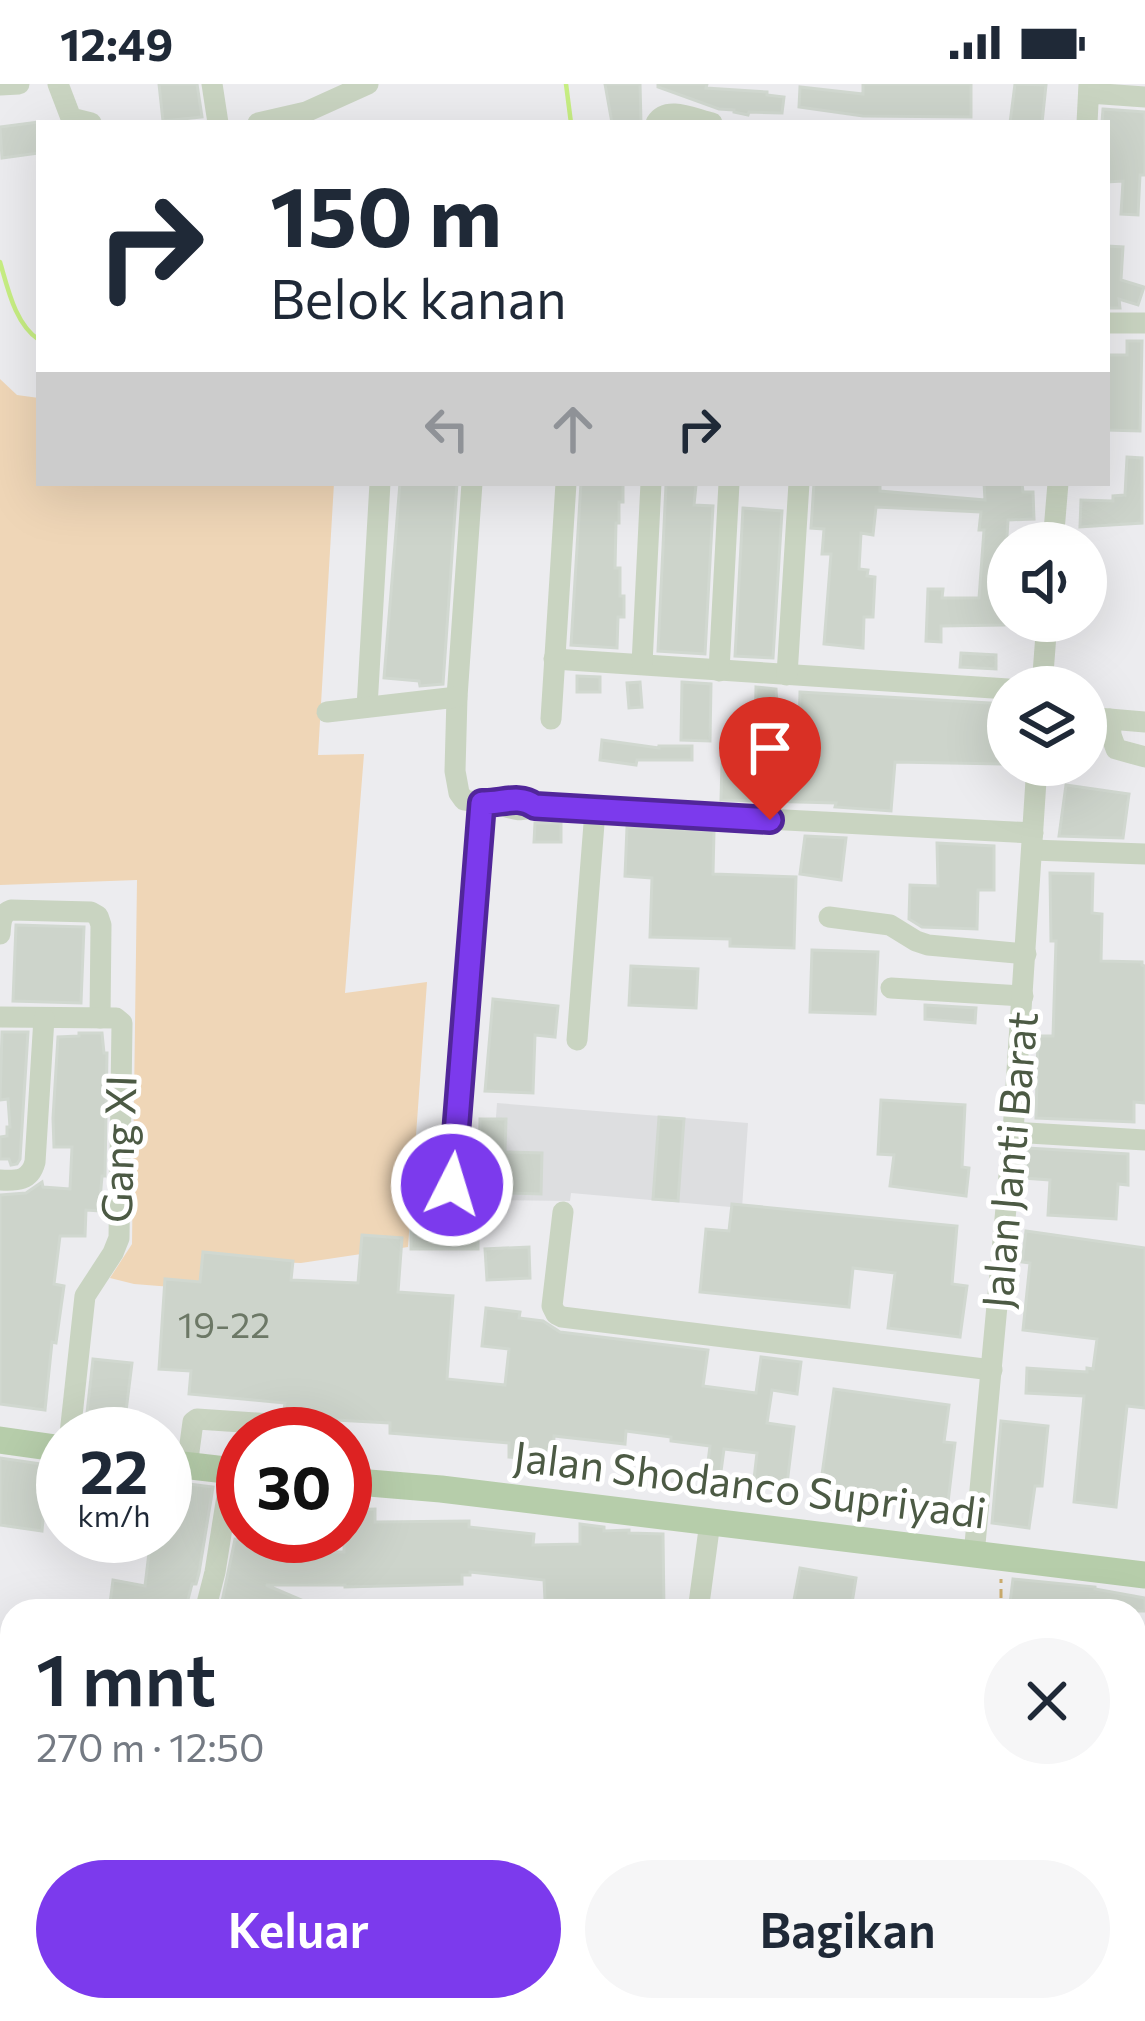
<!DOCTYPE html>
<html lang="id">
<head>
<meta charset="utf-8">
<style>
  :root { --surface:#fff; --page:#f6f6f7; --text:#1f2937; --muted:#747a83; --accent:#7c3aed }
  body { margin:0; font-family:Commissioner,sans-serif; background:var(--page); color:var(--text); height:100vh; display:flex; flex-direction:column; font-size:45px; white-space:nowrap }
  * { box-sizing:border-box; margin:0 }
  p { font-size:39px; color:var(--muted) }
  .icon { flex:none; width:66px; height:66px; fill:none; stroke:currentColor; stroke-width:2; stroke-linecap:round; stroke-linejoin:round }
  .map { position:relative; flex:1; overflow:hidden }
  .panel { position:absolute; left:0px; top:1515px; width:1146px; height:423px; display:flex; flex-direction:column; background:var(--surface); border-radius:36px 36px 0 0; box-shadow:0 12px 48px #0002 }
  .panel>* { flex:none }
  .guide { position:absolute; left:36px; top:36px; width:1074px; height:366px; border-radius:0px; box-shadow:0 12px 48px #0002; background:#fff; color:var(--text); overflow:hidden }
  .tools { position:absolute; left:987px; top:438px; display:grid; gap:24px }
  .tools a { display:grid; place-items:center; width:120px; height:120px; border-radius:50%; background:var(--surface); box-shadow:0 12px 48px #0002; font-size:60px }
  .speed { position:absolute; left:36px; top:1323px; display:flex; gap:24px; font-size:60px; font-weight:700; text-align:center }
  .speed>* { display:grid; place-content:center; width:156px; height:156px; border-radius:50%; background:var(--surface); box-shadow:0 12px 48px #0002; line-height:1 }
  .speed small { font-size:30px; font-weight:400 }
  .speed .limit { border:18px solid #d22; background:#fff; color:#111 }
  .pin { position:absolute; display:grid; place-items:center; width:102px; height:102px; color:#fff; margin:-123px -51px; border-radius:50% 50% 50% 0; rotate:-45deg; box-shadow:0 0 12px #0007 }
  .pin .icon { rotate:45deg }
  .me { position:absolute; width:132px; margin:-66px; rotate:5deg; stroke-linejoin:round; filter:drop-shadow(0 0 9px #0008) }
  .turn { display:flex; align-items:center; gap:42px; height:252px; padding:0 36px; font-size:54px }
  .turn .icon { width:156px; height:156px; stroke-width:2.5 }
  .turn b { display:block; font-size:84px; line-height:102px }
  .lanes { display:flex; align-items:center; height:114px; padding:0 36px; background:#0003; justify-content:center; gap:60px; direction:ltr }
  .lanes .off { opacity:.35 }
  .round { display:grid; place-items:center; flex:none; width:126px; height:126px; border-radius:63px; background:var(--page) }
  .overview { display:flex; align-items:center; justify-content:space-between; height:204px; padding:0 36px }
  h1 { font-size:72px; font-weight:600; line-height:90px }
  .cta { display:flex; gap:24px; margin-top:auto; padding:24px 36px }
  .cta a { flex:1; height:138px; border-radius:72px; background:var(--accent); color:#fff; font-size:48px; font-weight:600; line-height:138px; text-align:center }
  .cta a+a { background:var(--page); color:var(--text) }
  .status { display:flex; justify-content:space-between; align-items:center; height:84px; padding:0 60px; background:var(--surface); direction:ltr }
  .status svg { height:33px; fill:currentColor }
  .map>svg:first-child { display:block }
  .education { fill:#dddee0 }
  .green { fill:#efd6b7 }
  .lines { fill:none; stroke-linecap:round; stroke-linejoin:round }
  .stream { stroke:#c7ee83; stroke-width:4.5 }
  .river { stroke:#c7ee83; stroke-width:30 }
  .building { fill:#cdd4cb; stroke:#d1d8d0; stroke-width:3 }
  .path { stroke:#ceae6f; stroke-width:3; stroke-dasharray:9 6; stroke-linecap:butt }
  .minor { stroke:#c9d4c1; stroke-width:21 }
  .major { stroke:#b6cdaa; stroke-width:27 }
  .route-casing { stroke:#51269a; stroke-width:30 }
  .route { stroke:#7c3aed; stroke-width:21 }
  .labels { text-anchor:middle; stroke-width:10; stroke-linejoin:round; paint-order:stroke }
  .number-label { font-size:36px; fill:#6c7866 }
  .street-label { font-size:42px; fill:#4c5a44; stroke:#fff }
</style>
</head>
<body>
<div class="status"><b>12:49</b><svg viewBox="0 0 49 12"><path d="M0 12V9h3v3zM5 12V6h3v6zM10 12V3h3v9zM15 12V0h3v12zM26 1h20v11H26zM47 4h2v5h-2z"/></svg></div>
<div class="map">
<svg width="1145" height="1937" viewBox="0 0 1145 1937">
  <rect width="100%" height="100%" fill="#ececef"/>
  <path class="education" d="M497 1019 748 1039 742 1124 571 1109 570 1117 490 1116Z"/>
  <path class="green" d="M0 295 17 311 39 314V399H334L318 671 364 670 345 909 427 898 408 1163 301 1179 217 1176 197 1205 134 1200 110 1194 132 1160 137 796 0 801Z"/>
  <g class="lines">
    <g class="stream">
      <path d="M566 0 571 39"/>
      <path d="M0 178C8 205 15 240 39 256"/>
    </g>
    <g class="river">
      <path d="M1134 1711 1145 1717"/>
      <path d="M214 1937 223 1926"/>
    </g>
  </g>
  <g class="building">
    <path d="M159 0H197L202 33 163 37Z"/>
    <path d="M605 0H640L641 39H612Z"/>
    <path d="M658 0H707L706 4 767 8V11L784 13 782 29 749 28 748 31 734 28V26L719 25 658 3Z"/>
    <path d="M863 0H971V33L863 32 799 23 800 3 863 10Z"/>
    <path d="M1015 0 1046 1 1042 39H1010Z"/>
    <path d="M1103 25 1145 28V91H1140L1138 131 1121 130 1123 97 1107 98V39H1102Z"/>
    <path d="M39 38V69L2 74 0 43Z"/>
    <path d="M1107 162 1123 163 1121 196 1144 203 1138 221 1119 215 1120 224H1107Z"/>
    <path d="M1127 257H1142L1140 347 1107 346V271H1127Z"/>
    <path d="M1127 373 1142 374V439L1080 443 1081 416 1113 417V412L1125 411Z"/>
    <path d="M400 399H457L443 600 420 602 419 597 384 594Z"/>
    <path d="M581 399H623V418H619V439H616L615 484H620V512H624V533H618L617 564 571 561Z"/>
    <path d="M814 399H880V407L985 416 984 399H1022L1023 408H1033L1034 435 1008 436 1004 503V541L941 542V558L926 557 928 505H943L942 514H979L984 446H979L981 428 876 423 873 451 861 449 859 485 868 486 867 492 875 493 873 533H864L863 564 824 560 831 470H822L824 445 811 444Z"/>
    <path d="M666 401H696L694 421 713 422 705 570 658 567Z"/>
    <path d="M743 424 782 427 773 574 735 572Z"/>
    <path d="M961 569 996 571V585L960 583Z"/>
    <path d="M577 592 600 593V608H577Z"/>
    <path d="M640 598 642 623 629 624 627 599Z"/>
    <path d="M682 598 711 600 710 657 681 656Z"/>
    <path d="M756 603 776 605 779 651 755 652Z"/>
    <path d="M800 608 1006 620 1002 680 895 678 891 727 835 723 836 719 721 716 722 678 780 680 781 685H798Z"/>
    <path d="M602 656 659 664V662H692V676H637L636 681 600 676Z"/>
    <path d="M1066 701 1129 710 1123 754 1059 752Z"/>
    <path d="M535 739H561V758H534Z"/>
    <path d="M627 743 714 747 713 790 796 793 794 864 730 862V855L650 853 652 794 625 792Z"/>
    <path d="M805 752 846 754 841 796 800 790Z"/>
    <path d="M937 759 994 762V806H978L977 845 922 843 909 835 910 801 938 802Z"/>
    <path d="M1050 789 1093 790 1092 829 1102 830 1101 877 1142 878V881L1145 882V1019L1134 1018V1038L1036 1034 1038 952H1053L1056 857H1051Z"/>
    <path d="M16 841 84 843 81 919 13 917Z"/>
    <path d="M812 866 878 868 875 930 810 928Z"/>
    <path d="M631 882 698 885 696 924 629 921Z"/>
    <path d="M493 915 558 922 555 953 535 951 533 1009 485 1007Z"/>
    <path d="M925 921 976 924 975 939 925 935Z"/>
    <path d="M2 948H28L20 1075 17 1080 11 1081 9 1075H0V1053L7 1052V1043H10L8 1015 0 1016Z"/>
    <path d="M79 949H102L104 969H107L105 1092H102L99 1127 86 1126 85 1152H60L54 1200 64 1202 56 1259 52 1258 45 1326 0 1320V1111L26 1109 42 1098 43 1103 70 1105 72 1063H54L53 1034 58 953 79 952Z"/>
    <path d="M881 1016 965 1021 962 1083 969 1084 966 1112 890 1102 894 1071 878 1070Z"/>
    <path d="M659 1033 684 1035 678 1117 653 1115Z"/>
    <path d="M480 1035H506L505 1068 542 1069 541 1110 510 1109V1086L479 1085Z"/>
    <path d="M1027 1064 1128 1070V1101L1118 1100 1116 1135 1048 1131 1050 1096 1024 1094Z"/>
    <path d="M732 1120 957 1142 952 1200 967 1202 960 1253 888 1244 895 1189 853 1184 849 1223 700 1208 706 1145 729 1147Z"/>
    <rect x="411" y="1125" width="67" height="40"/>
    <path d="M1026 1147 1145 1164V1324L1127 1322 1116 1423 1074 1418 1084 1312 1026 1309 1027 1284 1087 1288V1284L1093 1285 1097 1255 1023 1246 1030 1179 1022 1178Z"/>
    <path d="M362 1151 402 1154 398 1208 453 1212 447 1295 505 1301 509 1265 482 1262 486 1224 520 1228 519 1234 543 1237 560 1248 708 1266 703 1302 756 1309 761 1273 801 1278 797 1310 772 1306 767 1339 794 1343 787 1400 754 1395 757 1369 724 1365 720 1395 706 1394 710 1362 671 1357V1353L626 1347 625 1360 554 1352 553 1376 509 1373V1359L390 1349V1339L299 1334 293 1328 284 1326 285 1319 189 1310 191 1287 159 1285 165 1195 200 1198 203 1168 293 1177 291 1196 358 1199Z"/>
    <path d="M529 1163 530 1194 487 1196 485 1165Z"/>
    <path d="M93 1275 132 1279 124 1343 86 1338Z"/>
    <path d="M834 1305 949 1321 944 1358 955 1359 948 1418 871 1408 870 1412 820 1405Z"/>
    <path d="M1001 1337 1048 1342 1042 1402H1035L1029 1444 992 1439Z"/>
    <path d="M0 1374 48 1381 42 1447 0 1441Z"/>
    <path d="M173 1398 213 1403 199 1489 196 1500H192L185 1527H109L113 1496 145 1502 151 1452H165Z"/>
    <path d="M375 1425V1438L469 1437V1443L534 1450 533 1461 580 1460V1440L604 1443V1447L629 1446V1449L663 1450 664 1527H566L564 1516H545L544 1496 470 1488V1491H462V1500L345 1503V1501H266L327 1527H220L235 1455 291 1457V1452H312L311 1468H344L345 1426Z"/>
    <path d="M800 1484 856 1494 851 1526 794 1516Z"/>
    <path d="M1013 1495 1095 1503V1505L1145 1514V1527H1009Z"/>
  </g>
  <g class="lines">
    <path class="path" d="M1001 1514V1495"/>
    <g class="minor">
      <path d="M58 0 71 34 91 39"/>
      <path d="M212 0 218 39"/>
      <path d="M0 1 19 0"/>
      <path d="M1089 9 1145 13"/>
      <path d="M258 39 306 28 368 0"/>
      <path d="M656 39C667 21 694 35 712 39"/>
      <path d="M1087 39 1089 0"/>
      <path d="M1107 239H1145"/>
      <path d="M472 399 457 613 455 687 459 709 464 716C474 718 486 718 496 720 511 724 519 729 535 723L1033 749"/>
      <path d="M1053 459 1058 399"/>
      <path d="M554 575 1008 605"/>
      <path d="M642 580 651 399"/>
      <path d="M719 587 729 399"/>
      <path d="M787 591 799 399"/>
      <path d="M1042 603 1047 537"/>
      <path d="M367 623 380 399"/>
      <path d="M327 628 457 613"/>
      <path d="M1086 633 1145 638"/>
      <path d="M551 635 566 399"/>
      <path d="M1110 635 1111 651 1116 665 1145 673"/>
      <path d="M1032 766 1145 770"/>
      <path d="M829 833 890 841 916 857 928 861 1026 870"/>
      <path d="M0 850C1 840 0 830 11 826L91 828 98 832 101 841 100 934"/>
      <path d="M891 904 1023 912"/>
      <path d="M0 933 116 934 122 939 119 1154 113 1169 85 1212 70 1350"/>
      <path d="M577 956 595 727"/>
      <path d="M1013 1048 1145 1056"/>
      <path d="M0 1096C17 1097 30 1097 35 1078L44 934"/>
      <path d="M453 1101 481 719"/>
      <path d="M563 1128 552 1222 556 1230 562 1233 992 1286"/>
      <path d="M187 1382 193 1338 197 1335 286 1341"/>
      <path d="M974 1471 1013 1048 1037 681"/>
      <path d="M205 1527 215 1488 231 1387"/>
      <path d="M698 1527 710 1438"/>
      <path d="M1134 1578 1145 1580"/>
      <path d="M0 1635 12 1637"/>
      <path d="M0 1726 12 1729"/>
      <path d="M12 1821 0 1866 12 1871"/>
      <path d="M284 1926V1937"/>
      <path d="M350 1926V1937"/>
      <path d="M421 1926 470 1937"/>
      <path d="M113 1937 120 1926"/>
      <path d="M526 1937 528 1926"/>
      <path d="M607 1937 614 1926"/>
      <path d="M940 1937V1930L1054 1936 1060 1934V1926"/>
    </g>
    <g class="major">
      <path d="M0 1356 63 1365"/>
      <path d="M165 1379 243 1388"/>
      <path d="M345 1397 441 1405 1145 1491"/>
    </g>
  </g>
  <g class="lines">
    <defs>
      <path id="route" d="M452 1101 482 719C501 720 518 710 535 722L770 736"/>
    </defs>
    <use href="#route" class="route-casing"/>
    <use href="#route" class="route"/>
  </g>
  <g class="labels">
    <g class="number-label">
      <text x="224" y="1254">19-22</text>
    </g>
    <g class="street-label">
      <text transform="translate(119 1065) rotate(-88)" y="15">Gang XI</text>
      <text transform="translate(1010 1076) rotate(-85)" y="15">Jalan Janti Barat</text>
      <text transform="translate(750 1401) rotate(7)" y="15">Jalan Shodanco Supriyadi</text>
    </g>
  </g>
</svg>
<div class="tools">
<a><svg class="icon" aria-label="sound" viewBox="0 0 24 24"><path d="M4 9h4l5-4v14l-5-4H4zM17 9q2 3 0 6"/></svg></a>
<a><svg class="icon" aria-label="layers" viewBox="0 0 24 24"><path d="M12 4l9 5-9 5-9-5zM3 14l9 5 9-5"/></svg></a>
</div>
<div class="speed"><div>22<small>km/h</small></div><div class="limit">30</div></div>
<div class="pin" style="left:770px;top:736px;background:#d93025"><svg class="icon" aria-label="arrive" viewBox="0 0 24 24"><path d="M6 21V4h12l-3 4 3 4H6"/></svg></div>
<svg class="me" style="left:452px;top:1101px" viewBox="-20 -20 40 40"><circle r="17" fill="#7c3aed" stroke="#fff" stroke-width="3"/><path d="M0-11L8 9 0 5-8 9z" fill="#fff"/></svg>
<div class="guide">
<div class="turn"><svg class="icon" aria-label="right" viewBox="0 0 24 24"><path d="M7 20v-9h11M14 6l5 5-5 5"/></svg><div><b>150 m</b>Belok kanan</div></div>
<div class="lanes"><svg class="icon off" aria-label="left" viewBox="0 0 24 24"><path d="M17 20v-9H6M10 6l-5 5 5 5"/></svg><svg class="icon off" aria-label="ahead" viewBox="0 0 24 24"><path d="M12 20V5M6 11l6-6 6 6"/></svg><svg class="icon" aria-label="right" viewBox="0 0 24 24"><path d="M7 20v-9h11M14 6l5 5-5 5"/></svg></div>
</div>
<section class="panel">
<div class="overview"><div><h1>1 mnt</h1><p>270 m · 12:50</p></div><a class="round"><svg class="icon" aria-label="close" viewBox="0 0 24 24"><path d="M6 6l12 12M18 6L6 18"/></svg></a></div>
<div class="cta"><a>Keluar</a><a>Bagikan</a></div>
</section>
</div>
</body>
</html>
